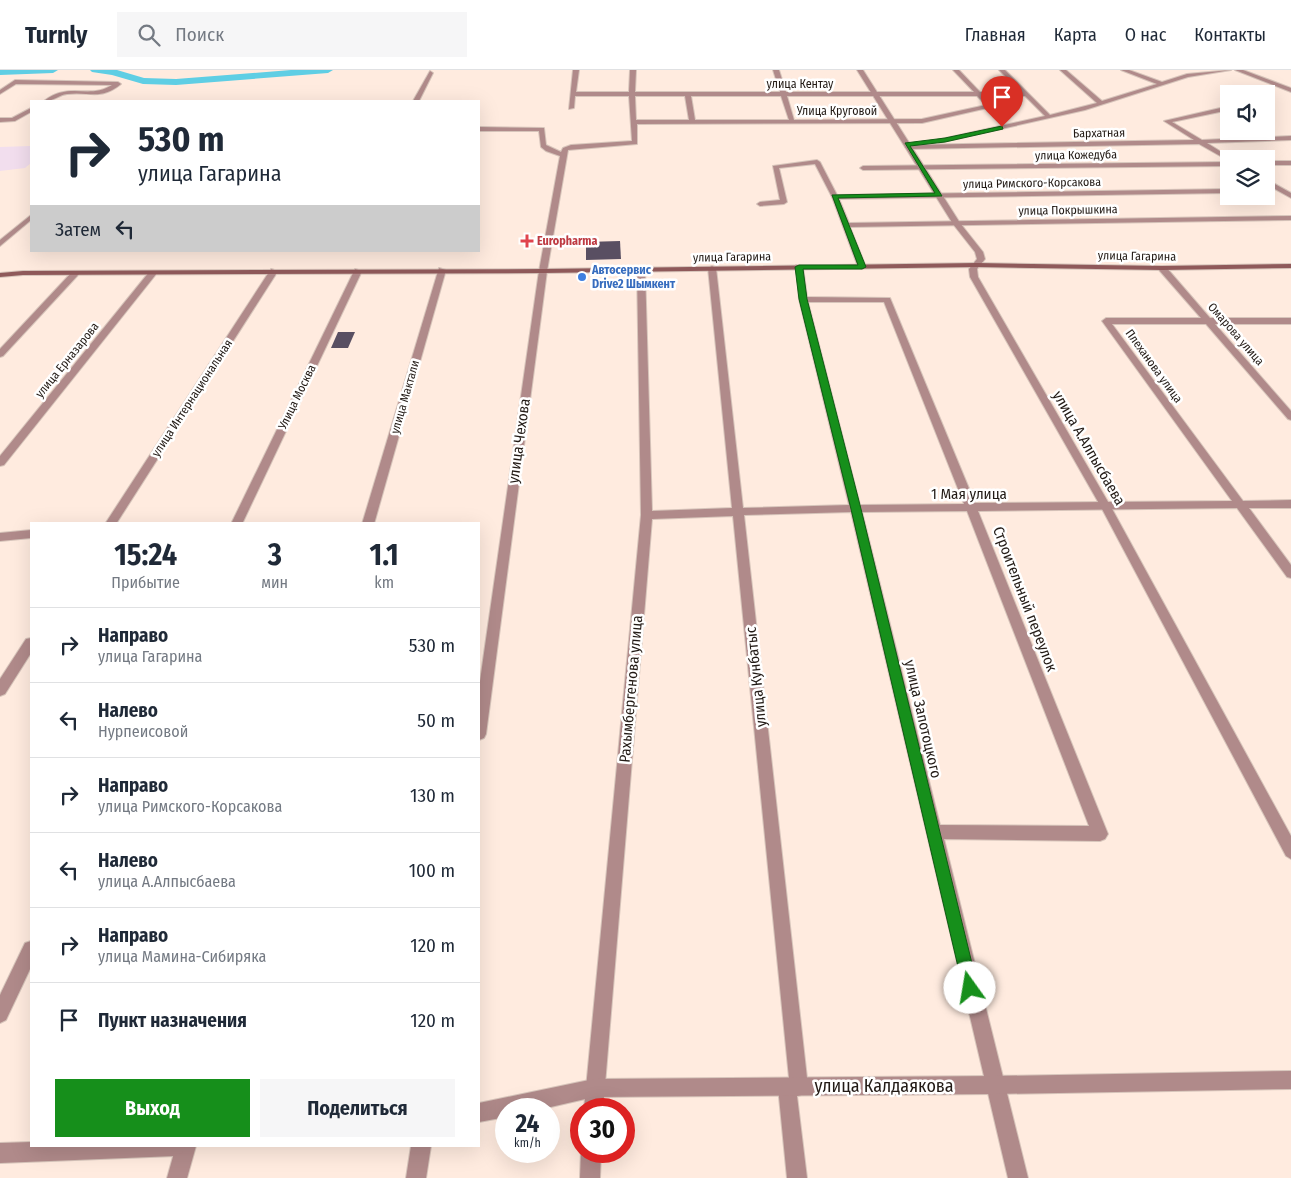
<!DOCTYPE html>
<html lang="ru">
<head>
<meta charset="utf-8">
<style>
  :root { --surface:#fff; --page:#f6f6f7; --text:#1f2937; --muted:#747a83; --line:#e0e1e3; --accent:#168f1b }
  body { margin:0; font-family:"Fira Sans Condensed",sans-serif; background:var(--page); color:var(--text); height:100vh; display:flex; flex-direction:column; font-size:19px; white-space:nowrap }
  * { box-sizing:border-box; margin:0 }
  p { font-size:16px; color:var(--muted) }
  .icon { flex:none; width:28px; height:28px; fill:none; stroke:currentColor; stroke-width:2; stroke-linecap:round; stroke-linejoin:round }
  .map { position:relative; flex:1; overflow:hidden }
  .drawer { position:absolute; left:30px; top:452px; width:450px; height:625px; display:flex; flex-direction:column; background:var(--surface); border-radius:0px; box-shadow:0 5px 20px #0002 }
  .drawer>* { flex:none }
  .guide { position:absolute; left:30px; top:30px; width:450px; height:152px; border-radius:0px; box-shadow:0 5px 20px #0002; background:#fff; color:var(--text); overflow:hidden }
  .fabs { position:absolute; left:1220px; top:15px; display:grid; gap:10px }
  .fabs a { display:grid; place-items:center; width:55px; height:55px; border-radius:0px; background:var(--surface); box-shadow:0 5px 20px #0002; font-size:25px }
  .speed { position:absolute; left:495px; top:1028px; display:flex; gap:10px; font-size:25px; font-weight:700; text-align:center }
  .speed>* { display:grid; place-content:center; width:65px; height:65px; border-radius:50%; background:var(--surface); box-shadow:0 5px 20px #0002; line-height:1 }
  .speed small { font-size:12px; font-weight:400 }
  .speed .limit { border:8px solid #d22; background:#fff; color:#111 }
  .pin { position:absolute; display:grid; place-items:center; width:42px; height:42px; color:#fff; margin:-51px -21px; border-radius:50% 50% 50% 0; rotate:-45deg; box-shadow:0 0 5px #0007 }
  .pin .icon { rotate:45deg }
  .me { position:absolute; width:55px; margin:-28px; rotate:347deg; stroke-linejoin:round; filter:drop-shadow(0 0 4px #0008) }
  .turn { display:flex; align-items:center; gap:18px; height:105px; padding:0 25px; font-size:22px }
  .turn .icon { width:65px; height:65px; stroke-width:2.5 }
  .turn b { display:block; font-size:35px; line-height:42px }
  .then { display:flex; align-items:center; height:48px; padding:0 25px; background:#0003; gap:10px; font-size:19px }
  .eta { display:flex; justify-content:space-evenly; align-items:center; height:85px; text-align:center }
  .eta b { font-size:30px; font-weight:700; line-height:35px }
  .action { display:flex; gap:10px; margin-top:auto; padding:10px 25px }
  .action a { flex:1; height:58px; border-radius:0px; background:var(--accent); color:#fff; font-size:20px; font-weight:700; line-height:58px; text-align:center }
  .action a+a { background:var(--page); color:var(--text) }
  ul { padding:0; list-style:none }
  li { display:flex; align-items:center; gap:15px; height:75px; padding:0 25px; border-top:1px solid var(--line) }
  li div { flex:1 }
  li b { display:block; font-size:19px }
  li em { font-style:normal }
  header { display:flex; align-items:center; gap:30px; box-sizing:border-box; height:70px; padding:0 25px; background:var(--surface); border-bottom:1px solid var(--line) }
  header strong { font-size:24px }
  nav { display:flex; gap:28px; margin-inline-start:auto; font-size:18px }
  .search { width:350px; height:45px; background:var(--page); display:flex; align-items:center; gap:12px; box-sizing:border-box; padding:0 18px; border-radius:0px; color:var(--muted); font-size:19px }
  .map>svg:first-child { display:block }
  .commercial { fill:#f2deee }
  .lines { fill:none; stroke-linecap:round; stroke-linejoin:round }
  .river { fill:#5fcee4; fill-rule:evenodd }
  .building { fill:#594f62 }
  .minor-casing { stroke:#d7c5bb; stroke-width:2 }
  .tertiary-casing { stroke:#d7c5bb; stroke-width:2 }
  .secondary-casing { stroke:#d7c5bb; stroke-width:2 }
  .minor { fill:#b08a8a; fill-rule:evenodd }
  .tertiary { fill:#b08a8a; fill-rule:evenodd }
  .secondary { fill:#8f595a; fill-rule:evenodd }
  .route { fill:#168f1b; stroke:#0e5d12 }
  .health-dot { fill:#e0444e; stroke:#fff; stroke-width:2 }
  .shop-dot { fill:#3f7fe0; stroke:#fff; stroke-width:2 }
  .labels { text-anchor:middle; stroke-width:5; stroke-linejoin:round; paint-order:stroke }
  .far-street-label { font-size:12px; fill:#221a15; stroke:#fff }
  .far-health-label { font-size:12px; font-weight:bold; fill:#be3a42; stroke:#fff; text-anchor:start }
  .far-shop-label { font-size:12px; font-weight:bold; fill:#366cbe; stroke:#fff; text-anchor:start }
  .street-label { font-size:15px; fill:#221a15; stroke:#fff }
  .near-street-label { font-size:18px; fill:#221a15; stroke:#fff }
</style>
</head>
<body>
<header>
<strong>Turnly</strong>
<div class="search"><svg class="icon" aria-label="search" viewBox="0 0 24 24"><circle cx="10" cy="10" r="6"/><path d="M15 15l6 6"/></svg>Поиск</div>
<nav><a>Главная</a><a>Карта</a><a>О нас</a><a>Контакты</a></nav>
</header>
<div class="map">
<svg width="1291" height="1108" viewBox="0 0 1291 1108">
  <rect width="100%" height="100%" fill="#ffebdf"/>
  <path class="commercial" d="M31 76V93L25 98 0 101V77Z"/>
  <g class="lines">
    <g class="river">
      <path d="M0 0H58L53 3 0 5Z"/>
      <path d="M90 0H117L144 8 176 9 291 0H333L328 3 176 15 143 14 112 5 92 2Z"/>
    </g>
  </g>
  <g class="building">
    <path d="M620 171 621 189 586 190V172Z"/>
    <path d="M338 262H355L348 278H331Z"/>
  </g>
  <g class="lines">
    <defs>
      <g id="minor">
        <path d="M573 0H579L576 22H629L630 0H636L635 22H780L773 0H779L786 22H974L953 0H959L980 22H1021L999 0H1005L1050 45 1097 33 1060 0H1066L1102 31 1157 14 1121 0H1129L1162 12 1187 4 1231 0 1188 7 1085 40 939 73 937 70 1045 46 1025 26H983L992 37 922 53 637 54V74L568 80 547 201 486 664 484 668 479 670V618L539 201 560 86 546 81 541 77 539 61H479V57L544 58 546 75 561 82 563 78 571 75 632 71 629 26H575L574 38 569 39ZM635 26H685L689 50H636ZM691 26H781L789 50H695ZM787 26H977L986 35 922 49 794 50Z"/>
        <path d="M1235 0H1243L1291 18V22Z"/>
        <path d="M430 1 433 3 419 31H413Z"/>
        <path d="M15 10 118 12 121 14C100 31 90 21 67 24 58 25 53 32 44 31 70 11 88 30 112 15L16 14 0 24V20Z"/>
        <path d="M1229 36V40L1172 52 1202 70 1291 66V70L1207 73 1231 88 1229 91 1199 74 908 79 905 77 908 75 1194 70 1164 51Z"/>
        <path d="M31 38V42L15 51 0 52V48H12Z"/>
        <path d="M817 90 820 92 837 125 1229 119V123L839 129 849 153 1291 146V150L850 157 866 197 862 199 858 197 832 127 815 94 779 98 787 132 784 134 760 136 757 134 760 132 780 130 773 96Z"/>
        <rect x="1266" y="91" width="25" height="4"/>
        <path d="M1229 92V96L863 100 860 98 863 96Z"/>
        <path d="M1266 109 1291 123V128L1266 114Z"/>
        <path d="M31 145V150L0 176V170Z"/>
        <path d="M796 195 803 197 807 227 890 228 975 433 1232 431 1102 251 1106 248H1201L1159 200V196H1165L1210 248H1291V254H1215L1291 341V350L1288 349 1206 254H1112L1243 431 1291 430V438H1249L1291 495V508L1287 507 1237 438 978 441 1108 764 1105 769 1100 771 944 769 1028 1108H1008L851 442 744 445 808 1017 806 1024 797 1026 807 1108H787L778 1017 780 1010 789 1008 733 446 652 449 603 1039H584L641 445 637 199 641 197 645 199 652 441 732 438 708 198 712 196 716 198 743 438 849 435 799 229ZM808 232H884L964 434 860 435ZM967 441 1089 756 940 755 862 442Z"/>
        <path d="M439 198 446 200 374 454H362Z"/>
        <path d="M271 199 278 201 116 454H105Z"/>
        <path d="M355 199 362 201 242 454H231Z"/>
        <path d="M150 201 157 203 4 395 0 396V386Z"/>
        <path d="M72 202 79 204 3 286 0 287V279Z"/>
        <path d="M31 460V468L0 471V463Z"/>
        <path d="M31 568V583L5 624 0 626V609L26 569Z"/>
        <path d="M31 871V897L6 950 0 953V925L25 873Z"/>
        <path d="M176 1076H196L187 1108H167Z"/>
        <path d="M411 1076H431L426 1108H406Z"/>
        <path d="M581 1081H601L600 1108H580Z"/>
      </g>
      <g id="tertiary">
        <path d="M857 0H863L960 153 983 182 985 189 977 199 978 207 1111 437 1291 766V789L1286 786 1101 437 970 207 969 199 977 189 975 182 953 154Z"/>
        <path d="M1291 1001V1019L994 1024 594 1027 542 1039H506V1047L479 1052V1033L594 1009 994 1006Z"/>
        <path d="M31 1072V1076H185L182 1083 175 1086 0 1093V1073Z"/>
      </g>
      <path id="secondary" d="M977 193 1162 196 1291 194V198L1162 200 977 197 543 203 23 205 0 207V203L23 201 543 199Z"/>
    </defs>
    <use href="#minor" class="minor-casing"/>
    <use href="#tertiary" class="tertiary-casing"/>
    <use href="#secondary" class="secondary-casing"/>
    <use href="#minor" class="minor"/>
    <use href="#tertiary" class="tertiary"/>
    <use href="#secondary" class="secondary"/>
  </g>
  <path class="route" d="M1002 56 1003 59 945 72 910 76 942 126 838 128 866 197 862 199H803L807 229 861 439 978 918 976 923 970 926 965 923 963 918 851 439 799 229 795 197 799 195H858L832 125 935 123 905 73 945 68Z"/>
  <path class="health-dot" d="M524.5 163.5h5v5h5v5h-5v5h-5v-5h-5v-5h5z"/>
  <circle class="shop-dot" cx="582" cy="207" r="5"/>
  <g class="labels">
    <g class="far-street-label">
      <text x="800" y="18">улица Кентау</text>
      <text x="837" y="45">Улица Круговой</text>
      <text transform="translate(1099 63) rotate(-1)" y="4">Бархатная</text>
      <text transform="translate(1076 85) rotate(-1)" y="4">улица Кожедуба</text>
      <text transform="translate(1032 113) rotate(-1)" y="4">улица Римского-Корсакова</text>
      <text transform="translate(1068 140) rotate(-1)" y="4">улица Покрышкина</text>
      <text transform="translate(1137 186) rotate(1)" y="4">улица Гагарина</text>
      <text transform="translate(732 187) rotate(-1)" y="4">улица Гагарина</text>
      <text transform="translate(1236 264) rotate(49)" y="4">Омарова улица</text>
      <text transform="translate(67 290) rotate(-51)" y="4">улица Ерназарова</text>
      <text transform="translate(1154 296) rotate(54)" y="4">Плеханова улица</text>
      <text transform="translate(297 327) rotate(-64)" y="4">Улица Москва</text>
      <text transform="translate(405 327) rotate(-74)" y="4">улица Мактали</text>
      <text transform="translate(192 328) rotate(-57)" y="4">улица Интернациональная</text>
    </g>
    <g class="far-health-label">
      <text x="537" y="175">Europharma</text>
    </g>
    <g class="far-shop-label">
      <text x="592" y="204">Автосервис<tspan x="592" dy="14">Drive2 Шымкент</tspan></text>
    </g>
    <g class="street-label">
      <text transform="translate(519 371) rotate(-82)" y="5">улица Чехова</text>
      <text transform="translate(1089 378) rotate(60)" y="5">улица А.Алпысбаева</text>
      <text x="969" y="429">1 Мая улица</text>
      <text transform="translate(1025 529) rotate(69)" y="5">Строительный переулок</text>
      <text transform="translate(756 607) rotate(-96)" y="5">улица Кунбатыс</text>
      <text transform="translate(631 619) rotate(-85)" y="5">Рахымбергенова улица</text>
      <text transform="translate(923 649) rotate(77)" y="5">улица Запотоцкого</text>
    </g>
    <g class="near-street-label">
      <text x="884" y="1022">улица Калдаякова</text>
    </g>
  </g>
</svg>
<div class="fabs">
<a><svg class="icon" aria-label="sound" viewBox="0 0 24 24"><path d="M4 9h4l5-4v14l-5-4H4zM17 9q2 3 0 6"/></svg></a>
<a><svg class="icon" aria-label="layers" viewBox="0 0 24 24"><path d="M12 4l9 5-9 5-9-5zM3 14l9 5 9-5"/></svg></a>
</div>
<div class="speed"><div>24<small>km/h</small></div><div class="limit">30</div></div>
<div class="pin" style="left:1002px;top:57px;background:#d93025"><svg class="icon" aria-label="arrive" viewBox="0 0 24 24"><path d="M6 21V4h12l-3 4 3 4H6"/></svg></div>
<svg class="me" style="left:970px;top:918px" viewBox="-20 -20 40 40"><circle r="19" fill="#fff"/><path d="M0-13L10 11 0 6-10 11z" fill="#168f1b"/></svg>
<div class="guide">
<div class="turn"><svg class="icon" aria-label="right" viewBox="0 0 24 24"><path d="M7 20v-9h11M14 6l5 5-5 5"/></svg><div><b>530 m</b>улица Гагарина</div></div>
<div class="then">Затем<svg class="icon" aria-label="left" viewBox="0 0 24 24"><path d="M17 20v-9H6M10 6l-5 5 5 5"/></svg></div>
</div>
<section class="drawer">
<div class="eta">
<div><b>15:24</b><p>Прибытие</p></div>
<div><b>3</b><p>мин</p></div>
<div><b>1.1</b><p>km</p></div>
</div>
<ul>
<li><svg class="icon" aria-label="right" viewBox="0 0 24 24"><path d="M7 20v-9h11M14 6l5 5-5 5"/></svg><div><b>Направо</b><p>улица Гагарина</p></div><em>530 m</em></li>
<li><svg class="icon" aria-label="left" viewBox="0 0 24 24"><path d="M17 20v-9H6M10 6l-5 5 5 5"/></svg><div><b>Налево</b><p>Нурпеисовой</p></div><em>50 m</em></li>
<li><svg class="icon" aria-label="right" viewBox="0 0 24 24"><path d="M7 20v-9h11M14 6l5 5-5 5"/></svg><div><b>Направо</b><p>улица Римского-Корсакова</p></div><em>130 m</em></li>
<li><svg class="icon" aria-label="left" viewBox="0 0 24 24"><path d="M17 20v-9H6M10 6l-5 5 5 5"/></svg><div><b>Налево</b><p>улица А.Алпысбаева</p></div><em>100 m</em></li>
<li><svg class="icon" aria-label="right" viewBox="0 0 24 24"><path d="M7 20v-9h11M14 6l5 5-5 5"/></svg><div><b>Направо</b><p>улица Мамина-Сибиряка</p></div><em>120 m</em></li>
<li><svg class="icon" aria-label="arrive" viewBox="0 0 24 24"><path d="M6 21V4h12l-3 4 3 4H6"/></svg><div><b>Пункт назначения</b></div><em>120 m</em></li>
</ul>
<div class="action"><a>Выход</a><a>Поделиться</a></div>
</section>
</div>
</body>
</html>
